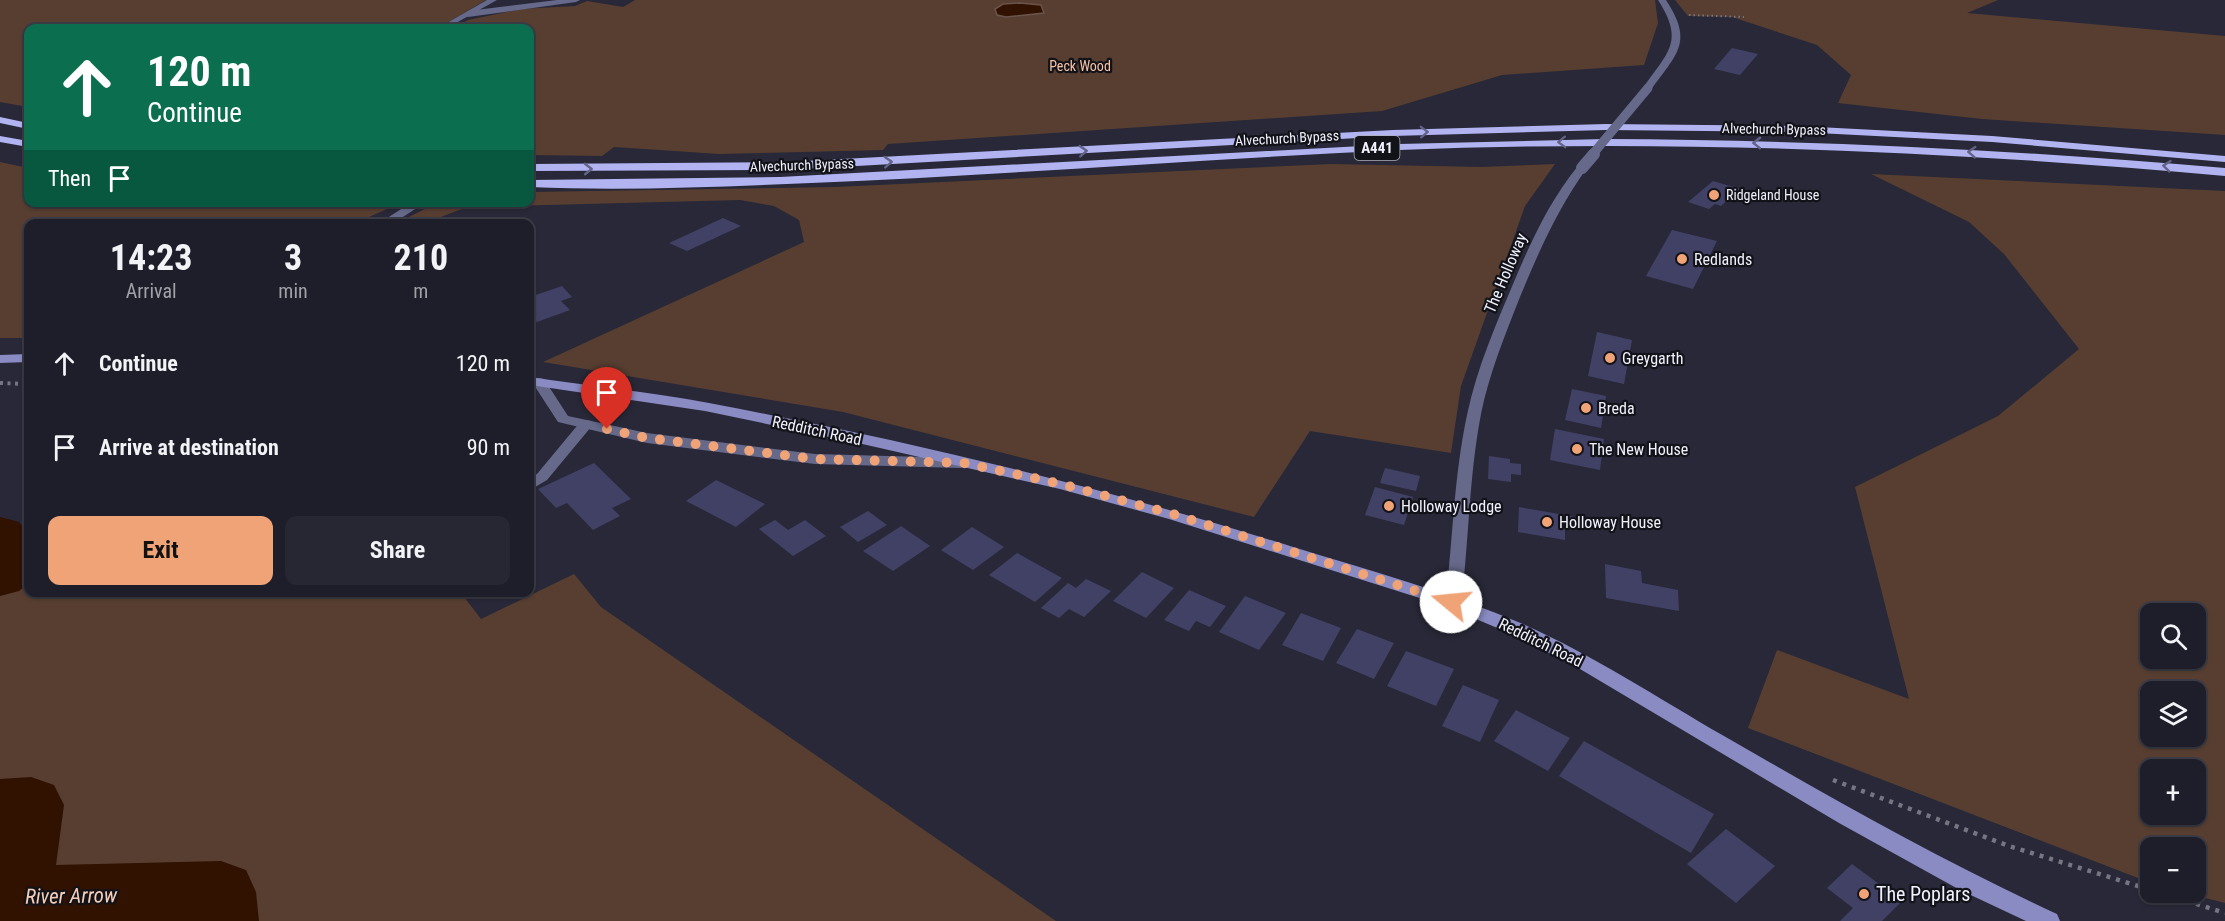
<!DOCTYPE html>
<html lang="en">
<head>
<meta charset="utf-8">
<style>
  :root { --surface:#1e1e2a; --page:#262732; --text:#f1f3f6; --muted:#a1a2a8; --line:#3c3c47; --accent:#efa377 }
  body { margin:0; font-family:"Roboto Condensed",sans-serif; background:var(--page); color:var(--text); height:100vh; display:flex; flex-direction:column; font-size:22px; white-space:nowrap }
  * { box-sizing:border-box; margin:0 }
  p { font-size:20px; color:var(--muted) }
  .icon { flex:none; width:33px; height:33px; fill:none; stroke:currentColor; stroke-width:2; stroke-linecap:round; stroke-linejoin:round }
  .map { position:relative; flex:1; overflow:hidden }
  .panel { position:absolute; left:24px; top:219px; width:510px; height:378px; display:flex; flex-direction:column; background:var(--surface); border-radius:12px; box-shadow:0 2px 4px #0004,0 0 0 2px var(--line) }
  .panel>* { flex:none }
  .top-card { position:absolute; left:24px; top:24px; width:510px; height:183px; border-radius:12px; box-shadow:0 2px 4px #0004,0 0 0 2px var(--line); background:#0b6e4f; color:#fff; overflow:hidden }
  .fabs { position:absolute; left:2140px; top:603px; display:grid; gap:12px }
  .fabs a { display:grid; place-items:center; width:66px; height:66px; border-radius:12px; background:var(--surface); box-shadow:0 2px 4px #0004,0 0 0 2px var(--line); font-size:30px }
  .pin { position:absolute; display:grid; place-items:center; width:51px; height:51px; color:#fff; margin:-62px -26px; border-radius:50% 50% 50% 0; rotate:-45deg; box-shadow:0 0 6px #0007 }
  .pin .icon { rotate:45deg }
  .me { position:absolute; width:66px; margin:-33px; rotate:287deg; stroke-linejoin:round; filter:drop-shadow(0 0 4px #0008) }
  .turn { display:flex; align-items:center; gap:21px; height:126px; padding:0 24px; font-size:27px }
  .turn .icon { width:78px; height:78px; stroke-width:2.5 }
  .turn b { display:block; font-size:42px; line-height:51px }
  .then { display:flex; align-items:center; height:57px; padding:0 24px; background:#0003; gap:12px; font-size:22px }
  .eta { display:flex; justify-content:space-evenly; align-items:center; height:102px; text-align:center }
  .eta b { font-size:36px; font-weight:700; line-height:42px }
  .primary-button { display:flex; gap:12px; margin-top:auto; padding:12px 24px }
  .primary-button a { flex:1; height:69px; border-radius:12px; background:var(--accent); color:#111; font-size:24px; font-weight:700; line-height:69px; text-align:center }
  .primary-button a+a { background:var(--page); color:var(--text) }
  ul { padding:0; list-style:none }
  li { display:flex; align-items:center; gap:18px; height:84px; padding:0 24px }
  li div { flex:1 }
  li b { display:block; font-size:22px }
  li em { font-style:normal }
  .map>svg:first-child { display:block }
  .green { fill:#573e31; fill-rule:evenodd }
  .water { fill:#311100; stroke:#6a544c; stroke-width:1.5 }
  .lines { fill:none; stroke-linecap:round; stroke-linejoin:round }
  .stream { stroke:#6a544c; stroke-width:8 }
  .river { fill:#311100; fill-rule:evenodd }
  .building { fill:#414165 }
  .path-far2 { stroke:#757583; stroke-width:2; stroke-dasharray:1.5 3; stroke-linecap:butt }
  .path-far1 { stroke:#757583; stroke-width:4; stroke-dasharray:3 4.5; stroke-linecap:butt }
  .path { stroke:#757583; stroke-width:4.5; stroke-dasharray:4 6; stroke-linecap:butt }
  .service { fill:#67698b; fill-rule:evenodd }
  .minor { fill:#67698b; fill-rule:evenodd }
  .secondary { fill:#898bc2; fill-rule:evenodd }
  .trunk { fill:#b2b4f2; fill-rule:evenodd }
  .minor-bridge-far1 { stroke:#67698b; stroke-width:9 }
  .minor-bridge { stroke:#67698b; stroke-width:12 }
  .oneway { stroke:#626386 }
  .route { stroke:#efa377; stroke-width:10; stroke-dasharray:0 18 }
  .poi-dot { fill:#efa377; stroke:#121219; stroke-width:2 }
  .labels { text-anchor:middle; stroke-width:4.5; stroke-linejoin:round; paint-order:stroke }
  .far-park-label { font-size:14px; fill:#f9c4a7; stroke:#121219 }
  .far-street-label { font-size:14px; fill:#f0f1fc; stroke:#121219 }
  .far-poi-label { font-size:14px; fill:#f0f1fc; stroke:#121219; text-anchor:start }
  .shield { fill:#121219; stroke:#adaeb8; stroke-width:1.5 }
  .shield-label { font-size:15px; font-weight:bold; fill:#f0f1fc }
  .poi-label { font-size:16px; fill:#f0f1fc; stroke:#121219; text-anchor:start }
  .street-label { font-size:16px; fill:#f0f1fc; stroke:#121219 }
  .near-poi-label { font-size:20px; fill:#f0f1fc; stroke:#121219; text-anchor:start }
  .near-water-label { font-size:21px; font-style:italic; fill:#f6ceb8; stroke:#121219 }
</style>
</head>
<body>
<div class="map">
<svg width="2225" height="921" viewBox="0 0 2225 921">
  <rect width="100%" height="100%" fill="#282838"/>
  <g class="green">
    <path d="M0 0H486L438 28H28V107L0 102Z"/>
    <path d="M635 0H1655L1658 23 1644 65 1502 75 1382 111 888 144 883 150 719 154 614 147 602 156 530 155V28H453L468 20 521 9 575 6 587 1 623 7Z"/>
    <path d="M1675 0H1998L1967 13 2225 36V135L1982 119 1838 103 1851 75 1817 45 1732 17 1688 16Z"/>
    <path d="M0 162 28 168V202H314L352 207 401 203 355 223 28 224V338H0Z"/>
    <path d="M1331 164 1481 167 1555 164 1525 206 1461 386 1451 453 1310 431 1254 517 843 412 543 362 804 242 799 220 774 206 740 200 467 207 425 223H397L437 203 530 202V192L835 187Z"/>
    <path d="M1871 174 2225 191V903L2186 893 2196 892V848H2151V883L1748 728 1777 650 1909 699 1855 487 1998 416 2079 349 2004 254 1969 222ZM2151 614H2196V658H2151ZM2151 692H2196V736H2151ZM2151 770H2196V814H2151Z"/>
    <path d="M0 535 21 562 28 567V592L461 593 481 619 574 574 601 607 1056 921H179L178 915 150 921H0Z"/>
  </g>
  <path class="water" d="M1020 3 1041 5 1044 13 1006 17 997 15 995 9 1003 4Z"/>
  <g class="lines">
    <path class="stream" d="M21 562H28"/>
    <g class="river">
      <path d="M0 517 19 522 28 534V584L19 591 0 596Z"/>
      <path d="M31 777 54 785 64 805 56 865 221 861 246 870 256 892 259 921H0V779Z"/>
    </g>
  </g>
  <g class="building">
    <path d="M1732 48 1758 54 1740 75 1714 69Z"/>
    <path d="M1713 181 1740 189 1721 206 1715 204 1709 209 1688 202Z"/>
    <path d="M723 218 741 226 687 251 669 243Z"/>
    <path d="M1672 230 1717 241 1693 289 1646 276Z"/>
    <path d="M562 286 572 297 561 301 570 310 537 322 530 313V297Z"/>
    <path d="M1597 332 1632 340 1624 384 1588 376Z"/>
    <path d="M1572 389 1606 396 1601 428 1565 420Z"/>
    <path d="M1555 429 1604 439 1600 470 1550 460Z"/>
    <path d="M1489 456 1510 459V463L1521 464V475L1511 474V482L1488 479Z"/>
    <path d="M594 463 631 499 612 508 620 516 593 530 567 503 556 508 538 489Z"/>
    <path d="M1385 468 1420 476 1416 491 1380 483Z"/>
    <path d="M716 480 765 504 736 527 686 501Z"/>
    <path d="M1375 487 1413 497 1404 525 1365 515Z"/>
    <path d="M1519 507 1576 517V529L1565 528V540L1518 532Z"/>
    <path d="M868 511 887 525 858 542 840 527Z"/>
    <path d="M775 520 788 530 805 520 826 536 793 556 759 529Z"/>
    <path d="M901 526 930 546 893 571 863 551Z"/>
    <path d="M972 527 1004 547 973 570 941 550Z"/>
    <path d="M1017 553 1062 578 1035 602 989 575Z"/>
    <path d="M1605 564 1641 571 1642 583 1678 590 1679 611 1606 598Z"/>
    <path d="M1142 572 1174 588 1146 618 1113 601Z"/>
    <path d="M1086 579 1111 591 1084 617 1069 609 1059 618 1041 608 1068 583 1076 588Z"/>
    <path d="M1189 590 1226 606 1210 627 1196 621 1189 631 1164 620Z"/>
    <path d="M1245 596 1286 613 1259 650 1219 632Z"/>
    <path d="M1301 613 1341 628 1323 661 1282 645Z"/>
    <path d="M1357 629 1394 643 1374 679 1336 663Z"/>
    <path d="M1406 651 1454 669 1436 706 1387 686Z"/>
    <path d="M1463 685 1499 700 1480 742 1442 726Z"/>
    <path d="M1516 710 1570 738 1548 771 1494 741Z"/>
    <path d="M1584 741 1714 814 1691 853 1559 776Z"/>
    <path d="M1726 829 1775 866 1736 903 1687 864Z"/>
    <path d="M1852 864 1902 901 1882 921H1840L1853 908 1827 888Z"/>
  </g>
  <g class="lines">
    <path class="path-far2" d="M1689 15 1744 17"/>
    <path class="path-far1" d="M0 383 28 384"/>
    <g class="path">
      <path d="M1833 780 2009 846 2151 890"/>
      <path d="M2158 892 2225 913"/>
    </g>
    <g class="service">
      <path d="M557 0H580L576 2 468 17 464 14 468 11Z"/>
      <path d="M586 420 591 421 593 424 591 427 547 480 530 490V478L537 474 581 421Z"/>
    </g>
    <g class="minor">
      <path d="M487 0H497L447 28H438Z"/>
      <path d="M1658 0H1666C1694 43 1677 53 1651 90L1648 91 1643 88C1668 52 1685 42 1658 0Z"/>
      <path d="M1582 165 1587 168C1558 208 1539 251 1520 297 1505 335 1489 374 1481 414 1470 471 1469 530 1463 587L1457 606H1445L1442 602 1447 587C1453 530 1455 471 1467 415 1477 367 1497 322 1516 277 1533 237 1551 199 1578 166Z"/>
      <path d="M412 202H426L392 224H378Z"/>
      <path d="M539 378 544 379 568 416 647 433 815 454 961 458 969 463 961 468 815 464 647 443 558 422 532 382Z"/>
    </g>
    <g class="secondary">
      <path d="M28 354V362L0 363V355Z"/>
      <path d="M530 377C589 386 650 392 709 403 905 440 1099 486 1290 546 1368 570 1448 592 1523 624 1593 655 1658 698 1724 736 1833 799 1942 861 2057 914L2060 921H2026L1960 890 1839 823 1580 669 1514 635 1445 606 1169 519 1060 489 858 443 705 411 530 385Z"/>
    </g>
    <g class="trunk">
      <path d="M0 117 28 123V129L0 123Z"/>
      <path d="M1606 124 1798 126 1992 136 2225 156V162L1992 142 1798 132 1606 130 1393 136 785 170 530 171V164L785 162 1393 130Z"/>
      <path d="M0 136 28 141V147L0 142Z"/>
      <path d="M1605 139C1813 140 2019 150 2225 168V176C1950 151 1675 139 1399 150 1203 159 1007 175 811 183 717 187 623 191 530 187V180L780 177 1399 144Z"/>
    </g>
    <path class="minor-bridge-far1" d="M1592 155 1648 88"/>
    <path class="minor-bridge" d="M1582 168 1594 154"/>
  </g>
  <defs><path id="oneway-chevron" d="M-2-3.5L2.5 0L-2 3.5" fill="none" stroke-width="1.6" stroke-linecap="round" stroke-linejoin="round" transform="scale(1.5)"/></defs>
  <g class="oneway">
    <use href="#oneway-chevron" transform="translate(1424 132) rotate(-2)"/>
    <use href="#oneway-chevron" transform="translate(1562 142) rotate(178)"/>
    <use href="#oneway-chevron" transform="translate(1757 143) rotate(-179)"/>
    <use href="#oneway-chevron" transform="translate(1083 151) rotate(-3)"/>
    <use href="#oneway-chevron" transform="translate(1972 152) rotate(-177)"/>
    <use href="#oneway-chevron" transform="translate(888 162) rotate(-3)"/>
    <use href="#oneway-chevron" transform="translate(2167 166) rotate(-174)"/>
    <use href="#oneway-chevron" transform="translate(588 169) rotate(-1)"/>
  </g>
  <g class="lines">
    <path class="route" d="M607 429 647 438 815 459 964 463 1061 484 1176 515 1451 602"/>
  </g>
  <g class="poi-dot">
    <circle cx="1714" cy="195" r="6"/>
    <circle cx="1682" cy="259" r="6"/>
    <circle cx="1610" cy="358" r="6"/>
    <circle cx="1586" cy="408" r="6"/>
    <circle cx="1577" cy="449" r="6"/>
    <circle cx="1389" cy="506" r="6"/>
    <circle cx="1547" cy="522" r="6"/>
    <circle cx="1864" cy="894" r="6"/>
  </g>
  <g class="labels">
    <g class="far-park-label">
      <text x="1080" y="71">Peck Wood</text>
    </g>
    <g class="far-street-label">
      <text transform="translate(1774 129) rotate(1)" y="5">Alvechurch Bypass</text>
      <text transform="translate(1287 138) rotate(-3)" y="5">Alvechurch Bypass</text>
      <text transform="translate(802 165) rotate(-2)" y="5">Alvechurch Bypass</text>
    </g>
    <g class="far-poi-label">
      <text x="1726" y="200">Ridgeland House</text>
    </g>
    <rect class="shield" x="1354.5" y="136" width="45" height="24" rx="4.5"/>
    <g class="shield-label">
      <text x="1377" y="153">A441</text>
    </g>
    <g class="poi-label">
      <text x="1694" y="265">Redlands</text>
      <text x="1622" y="364">Greygarth</text>
      <text x="1598" y="414">Breda</text>
      <text x="1589" y="455">The New House</text>
      <text x="1401" y="512">Holloway Lodge</text>
      <text x="1559" y="528">Holloway House</text>
    </g>
    <g class="street-label">
      <text transform="translate(1505 273) rotate(-67)" y="6">The Holloway</text>
      <text transform="translate(817 430) rotate(12)" y="6">Redditch Road</text>
      <text transform="translate(1541 642) rotate(26)" y="6">Redditch Road</text>
    </g>
    <g class="near-poi-label">
      <text x="1876" y="901">The Poplars</text>
    </g>
    <g class="near-water-label">
      <text transform="translate(71 896) rotate(-1)" y="7">River Arrow</text>
    </g>
  </g>
</svg>
<div class="fabs">
<a><svg class="icon" aria-label="search" viewBox="0 0 24 24"><circle cx="10" cy="10" r="6"/><path d="M15 15l6 6"/></svg></a>
<a><svg class="icon" aria-label="layers" viewBox="0 0 24 24"><path d="M12 4l9 5-9 5-9-5zM3 14l9 5 9-5"/></svg></a>
<a>+</a>
<a>−</a>
</div>
<div class="pin" style="left:607px;top:429px;background:#d93025"><svg class="icon" aria-label="arrive" viewBox="0 0 24 24"><path d="M6 21V4h12l-3 4 3 4H6"/></svg></div>
<svg class="me" style="left:1451px;top:602px" viewBox="-20 -20 40 40"><circle r="19" fill="#fff"/><path d="M0-13L10 11 0 6-10 11z" fill="#efa377"/></svg>
<div class="top-card">
<div class="turn"><svg class="icon" aria-label="ahead" viewBox="0 0 24 24"><path d="M12 20V5M6 11l6-6 6 6"/></svg><div><b>120 m</b>Continue</div></div>
<div class="then">Then<svg class="icon" aria-label="arrive" viewBox="0 0 24 24"><path d="M6 21V4h12l-3 4 3 4H6"/></svg></div>
</div>
<section class="panel">
<div class="eta">
<div><b>14:23</b><p>Arrival</p></div>
<div><b>3</b><p>min</p></div>
<div><b>210</b><p>m</p></div>
</div>
<ul>
<li><svg class="icon" aria-label="ahead" viewBox="0 0 24 24"><path d="M12 20V5M6 11l6-6 6 6"/></svg><div><b>Continue</b></div><em>120 m</em></li>
<li><svg class="icon" aria-label="arrive" viewBox="0 0 24 24"><path d="M6 21V4h12l-3 4 3 4H6"/></svg><div><b>Arrive at destination</b></div><em>90 m</em></li>
</ul>
<div class="primary-button"><a>Exit</a><a>Share</a></div>
</section>
</div>
</body>
</html>
